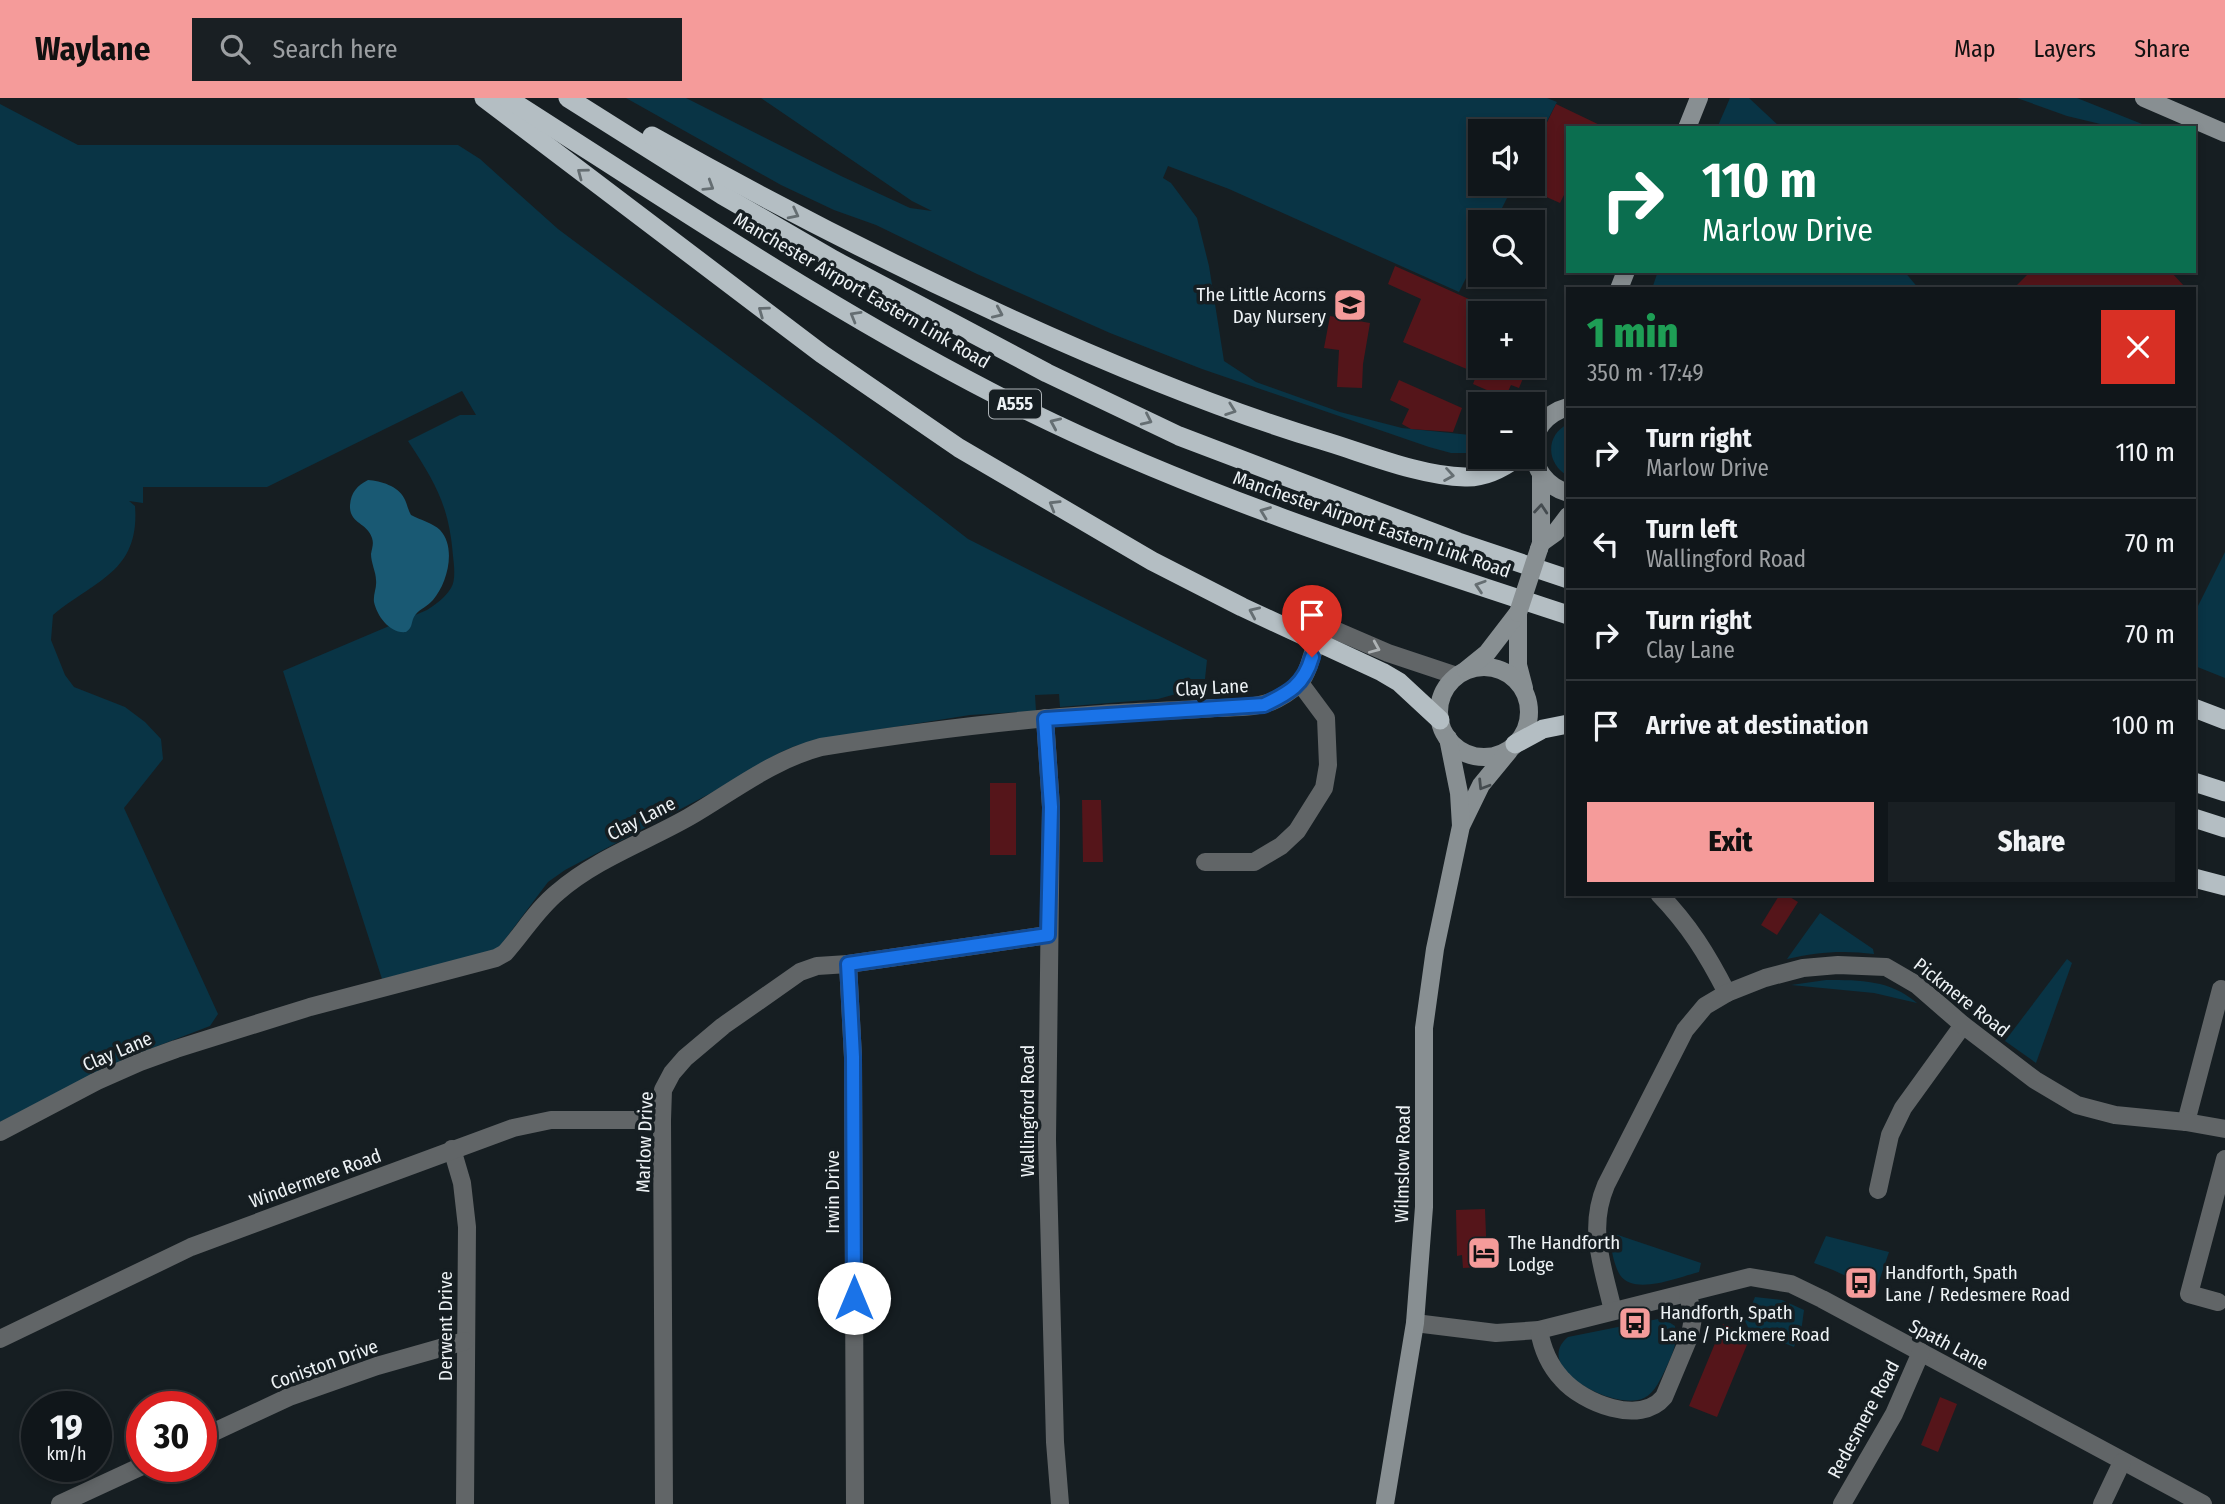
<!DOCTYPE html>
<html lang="en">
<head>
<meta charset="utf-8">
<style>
  :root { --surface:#10161a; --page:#191f23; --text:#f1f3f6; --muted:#9c9fa2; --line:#303539; --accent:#f59b9a }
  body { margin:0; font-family:"Fira Sans Condensed",sans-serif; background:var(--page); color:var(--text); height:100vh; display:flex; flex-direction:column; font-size:26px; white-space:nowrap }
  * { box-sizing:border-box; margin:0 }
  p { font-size:23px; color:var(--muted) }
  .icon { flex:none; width:38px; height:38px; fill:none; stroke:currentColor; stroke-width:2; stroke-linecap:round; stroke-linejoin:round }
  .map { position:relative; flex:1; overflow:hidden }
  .sheet { position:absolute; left:1566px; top:189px; width:630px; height:609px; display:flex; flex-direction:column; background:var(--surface); border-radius:0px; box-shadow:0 4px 10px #0003,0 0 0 2px var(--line) }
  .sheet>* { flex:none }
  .guide { position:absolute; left:1566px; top:28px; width:630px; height:147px; border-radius:0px; box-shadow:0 4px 10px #0003,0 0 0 2px var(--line); background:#0b6e4f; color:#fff; overflow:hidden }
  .fabs { position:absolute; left:1468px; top:21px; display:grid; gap:14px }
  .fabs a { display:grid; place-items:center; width:77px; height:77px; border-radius:0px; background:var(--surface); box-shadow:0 4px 10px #0003,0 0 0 2px var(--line); font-size:35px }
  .speed { position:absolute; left:21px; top:1293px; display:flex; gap:14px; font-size:35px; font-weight:700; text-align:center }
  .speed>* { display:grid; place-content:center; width:91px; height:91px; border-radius:50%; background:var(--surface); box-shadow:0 4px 10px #0003,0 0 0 2px var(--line); line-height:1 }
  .speed small { font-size:18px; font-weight:400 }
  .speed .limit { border:10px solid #d22; background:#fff; color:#111 }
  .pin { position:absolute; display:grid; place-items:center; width:60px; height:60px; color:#fff; margin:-72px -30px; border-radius:50% 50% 50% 0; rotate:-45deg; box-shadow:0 0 7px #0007 }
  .pin .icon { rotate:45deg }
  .me { position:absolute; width:77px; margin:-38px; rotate:0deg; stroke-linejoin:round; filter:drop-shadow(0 0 5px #0008) }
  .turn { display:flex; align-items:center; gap:24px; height:147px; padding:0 21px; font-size:32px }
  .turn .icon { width:91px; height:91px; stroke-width:2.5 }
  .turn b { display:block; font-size:49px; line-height:60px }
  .round { display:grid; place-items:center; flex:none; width:74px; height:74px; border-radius:0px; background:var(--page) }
  .summary { display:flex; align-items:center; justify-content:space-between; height:119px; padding:0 21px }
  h1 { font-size:42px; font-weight:800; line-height:52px; color:#1e9e55 }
  .cta { display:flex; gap:14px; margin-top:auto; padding:14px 21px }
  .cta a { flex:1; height:80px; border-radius:0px; background:var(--accent); color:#111; font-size:28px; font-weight:800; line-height:80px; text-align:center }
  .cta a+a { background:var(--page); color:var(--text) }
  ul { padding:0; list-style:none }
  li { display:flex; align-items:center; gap:21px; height:91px; padding:0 21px; border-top:2px solid var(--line) }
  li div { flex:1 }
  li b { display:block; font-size:26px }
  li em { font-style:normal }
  header { display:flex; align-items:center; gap:42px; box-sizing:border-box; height:98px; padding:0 35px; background:var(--accent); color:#111 }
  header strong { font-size:33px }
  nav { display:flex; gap:38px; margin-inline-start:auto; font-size:24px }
  .search { width:490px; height:63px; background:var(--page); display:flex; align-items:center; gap:18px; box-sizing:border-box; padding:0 24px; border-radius:0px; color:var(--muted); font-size:26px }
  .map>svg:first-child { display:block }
  .green { fill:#093445 }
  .water { fill:#195973 }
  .building { fill:#55151a }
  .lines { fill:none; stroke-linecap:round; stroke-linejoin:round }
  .minor { stroke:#616567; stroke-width:18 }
  .secondary { stroke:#888f92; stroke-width:18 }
  .trunk { stroke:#b4bec3; stroke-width:19 }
  .secondary-bridge { stroke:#888f92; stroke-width:18 }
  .oneway { stroke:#656e72 }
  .oneway2 { stroke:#444b4f }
  .oneway3 { stroke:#aeb3b5 }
  .route-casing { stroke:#114b97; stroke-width:18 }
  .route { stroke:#1a73e8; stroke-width:12 }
  .labels { text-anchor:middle; stroke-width:7; stroke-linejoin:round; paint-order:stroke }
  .shield { fill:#161e22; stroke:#acb2b6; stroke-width:2 }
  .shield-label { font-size:18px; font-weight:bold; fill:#edf2f5 }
  .street-label { font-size:19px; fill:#edf2f5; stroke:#161e22 }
  .poi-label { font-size:19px; fill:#edf2f5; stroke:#161e22; text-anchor:start }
</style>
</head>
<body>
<header>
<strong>Waylane</strong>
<div class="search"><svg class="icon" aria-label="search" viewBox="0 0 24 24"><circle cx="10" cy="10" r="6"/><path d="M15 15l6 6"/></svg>Search here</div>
<nav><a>Map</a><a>Layers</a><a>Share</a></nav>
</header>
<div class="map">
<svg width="2225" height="1406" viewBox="0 0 2225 1406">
  <rect width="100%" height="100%" fill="#161e22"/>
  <g class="green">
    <path d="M626 0H686L841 78 910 110 932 113 912 103 761 0H1547L1557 4 1533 50V33H1480V86H1514L1495 124H1480V152L1459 194 1229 91 1168 68 1163 80 1171 85 1197 120 1209 168 1224 263 1256 284 1340 314 1402 330 1480 338V355H1451L1429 349 1202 271 1110 235 977 176 876 127 834 112 781 87Z"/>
    <path d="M1730 0H1749L1781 30H1717Z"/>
    <path d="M2017 0H2077L2152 30H2117L2067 18Z"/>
    <path d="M0 6 78 47H458L480 61 558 131 834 337 968 441 1207 562 1205 581H1182L1176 596 1158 601 1060 609 1059 596 1035 597 1036 613 970 617 876 632 795 648 779 655 711 695 565 772 548 784 497 852 382 881 283 573 427 512C436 506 445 500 451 490 456 482 454 467 453 458 449 407 435 384 408 343L460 317H476L462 293 267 389H143V405L129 403 135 408C140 474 95 482 53 517L51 542 65 577 74 589 125 609 145 624 161 641 163 661 124 710 218 916 210 928 129 959 0 1024Z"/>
    <path d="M1658 173H1904L1919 191H1652Z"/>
    <path d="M1568 326V378C1546 366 1545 337 1568 326Z"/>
    <path d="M2225 454V580L2195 568V514Z"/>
    <path d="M1820 815 1873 851 1874 856C1843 852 1817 854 1787 861Z"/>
    <path d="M2067 861 2072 865 2036 965 2005 943Z"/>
    <path d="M1826 882C1861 882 1890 882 1917 905L1874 895 1791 887Z"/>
    <path d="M1609 1134 1701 1165 1699 1174C1679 1179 1634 1198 1620 1177 1613 1166 1611 1148 1609 1134Z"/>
    <path d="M1826 1138 1889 1154 1876 1192 1833 1172 1814 1165Z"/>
    <path d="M1755 1199 1782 1202 1804 1212 1802 1227 1794 1249 1749 1231 1745 1223Z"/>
    <path d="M1658 1221H1664L1675 1228C1678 1245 1673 1255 1666 1270 1661 1280 1655 1295 1644 1300 1617 1314 1530 1270 1568 1239Z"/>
  </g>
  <path class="water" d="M368 382C381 383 398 388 404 400 407 405 408 412 411 417 420 422 433 425 440 432 457 450 447 486 433 502 428 508 420 511 416 516 410 523 414 529 406 534 390 536 377 518 374 504 373 496 377 490 376 482 376 474 371 465 371 456 372 450 374 446 372 440 367 424 349 426 350 407 351 394 357 388 368 382Z"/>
  <g class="building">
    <path d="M1556 6 1606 30H1568V89L1560 105 1533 93V53Z"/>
    <path d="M1395 168 1480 206V246L1469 272 1403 244 1421 201 1388 186Z"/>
    <path d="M2031 173H2170L2187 191H2013Z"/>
    <path d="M1330 218 1370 225 1363 266 1362 290 1337 289 1339 252 1324 250Z"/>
    <path d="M1480 268H1528L1519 290 1511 287 1505 300 1473 286Z"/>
    <path d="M1399 282 1462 310 1453 334 1411 331 1402 326 1409 311 1390 302Z"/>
    <rect x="990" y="685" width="26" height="72"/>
    <path d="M1082 702H1101L1103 764H1083Z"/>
    <path d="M1780 796H1785L1798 804 1777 837 1761 827Z"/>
    <path d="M1485 1111 1487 1163 1482 1169 1463 1170 1462 1157 1457 1158 1456 1112Z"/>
    <path d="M1723 1226 1751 1237 1717 1319 1689 1308Z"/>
    <path d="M1940 1299 1957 1306 1938 1354 1921 1347Z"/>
  </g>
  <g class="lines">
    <g class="minor">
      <path d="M1045 620 1051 709 1047 1042 1055 1344 1060 1406"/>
      <path d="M1205 764H1254L1281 748 1297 733 1324 690 1328 667 1326 620 1300 585"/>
      <path d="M1659 796C1689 827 1707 856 1727 895"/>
      <path d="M848 866 853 959 855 1406"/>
      <path d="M2186 1024 2221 891"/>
      <path d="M0 1034 97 983 140 964 176 951 310 909 496 860 505 855C523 835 537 811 558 794 596 761 645 744 689 719 732 694 772 662 821 649 915 634 1008 622 1102 616 1140 613 1177 613 1214 610 1235 609 1258 611 1277 601 1316 581 1304 566 1322 533L1330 530 1388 555 1457 578"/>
      <path d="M452 1051 462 1085 467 1129 465 1406"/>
      <path d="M1878 1092 1890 1037 1903 1010 1963 927"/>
      <path d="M2218 1204 2189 1196 2225 1061"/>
      <path d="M1613 1213C1603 1168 1587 1132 1606 1087L1685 932 1705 908 1727 895 1765 880 1803 870 1838 867 1886 869 1917 887 1963 927 2035 982 2077 1007 2115 1017 2186 1024 2225 1031"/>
      <path d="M1415 1225 1496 1235 1539 1232 1750 1179 1791 1186 1822 1201 2203 1406"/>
      <path d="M1539 1232C1542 1250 1549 1267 1562 1281 1583 1305 1640 1328 1664 1299L1690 1237 1693 1220 1688 1196"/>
      <path d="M0 1241 191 1149 513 1030 551 1022H662"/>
      <path d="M201 1340 289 1299 377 1268 465 1243"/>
      <path d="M60 1406 142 1368"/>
      <path d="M664 1406 662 1022 663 992 672 975 685 960 723 928 800 874 817 868 848 866 1048 837"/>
      <path d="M1842 1406 1894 1316 1921 1254"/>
      <path d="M2102 1406 2122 1364"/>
    </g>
    <g class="secondary">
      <path d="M2144 0 2225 35"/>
      <path d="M1687 30 1699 0"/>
      <path d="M1619 191 1626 173"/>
      <path d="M1568 309C1521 322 1523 381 1568 395"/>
      <path d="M1541 445 1555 435 1568 418"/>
      <path d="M1539 451 1541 445V377"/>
      <path d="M1518 515V567L1524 590"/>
      <circle cx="1484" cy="614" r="45"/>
      <path d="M1466 572 1487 555 1517 516"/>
      <path d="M1462 726 1481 687 1509 653"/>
      <path d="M1385 1406 1415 1225 1424 1109V930L1435 851 1461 728 1459 695 1448 640"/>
    </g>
    <g class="trunk">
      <path d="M484 0 822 256 959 350 1152 463 1242 509 1382 574 1399 584 1440 622"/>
      <path d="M507 0C678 109 846 223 1028 313 1201 398 1385 457 1568 517"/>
      <path d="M568 0 722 97 834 162 1047 275 1179 338 1458 444 1568 481"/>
      <path d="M652 38C769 104 888 165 1011 221 1112 267 1215 310 1321 342 1365 355 1419 378 1465 379 1485 380 1502 371 1518 359"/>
      <path d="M1533 346H1534"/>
      <path d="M2194 610 2225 622"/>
      <path d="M1515 646 1543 631 1568 626"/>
      <path d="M2194 684 2225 694"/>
      <path d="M2194 720 2225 730"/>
      <path d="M2194 780 2225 788"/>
    </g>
    <path class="secondary-bridge" d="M1518 515 1539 451"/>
  </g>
  <defs><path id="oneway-chevron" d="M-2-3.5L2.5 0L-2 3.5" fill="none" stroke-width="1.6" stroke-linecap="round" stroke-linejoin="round" transform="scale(1.75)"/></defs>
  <g class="oneway">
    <use href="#oneway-chevron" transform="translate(582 75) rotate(-143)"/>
    <use href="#oneway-chevron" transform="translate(709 88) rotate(32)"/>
    <use href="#oneway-chevron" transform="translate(794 116) rotate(27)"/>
    <use href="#oneway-chevron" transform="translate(763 213) rotate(-144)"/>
    <use href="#oneway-chevron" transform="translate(998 215) rotate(24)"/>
    <use href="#oneway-chevron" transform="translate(855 218) rotate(-150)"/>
    <use href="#oneway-chevron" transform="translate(1231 312) rotate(20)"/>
    <use href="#oneway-chevron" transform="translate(1147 322) rotate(25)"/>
    <use href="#oneway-chevron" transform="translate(1055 325) rotate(-156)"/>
    <use href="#oneway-chevron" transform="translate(1449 377) rotate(9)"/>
    <use href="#oneway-chevron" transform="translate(1054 407) rotate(-149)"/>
    <use href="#oneway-chevron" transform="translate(1265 414) rotate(-159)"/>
    <use href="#oneway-chevron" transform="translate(1480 488) rotate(-162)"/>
    <use href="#oneway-chevron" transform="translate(1254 514) rotate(-156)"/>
  </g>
  <g class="oneway2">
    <use href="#oneway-chevron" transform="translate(1541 411) rotate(-85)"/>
    <use href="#oneway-chevron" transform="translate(1483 687) rotate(122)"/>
  </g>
  <use class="oneway3" href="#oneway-chevron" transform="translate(1375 550) rotate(23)"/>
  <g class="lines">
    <defs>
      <path id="route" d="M854 1200 853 959 848 866 1048 837 1051 709 1045 621 1264 607C1289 595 1304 587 1312 559"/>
    </defs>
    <use href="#route" class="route-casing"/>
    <use href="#route" class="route"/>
  </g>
  <defs>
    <symbol id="school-square" viewBox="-11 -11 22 22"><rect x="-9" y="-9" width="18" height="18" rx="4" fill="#f59b9a" stroke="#161e22"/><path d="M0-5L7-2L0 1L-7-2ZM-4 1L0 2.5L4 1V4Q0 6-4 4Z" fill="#111"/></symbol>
    <symbol id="hotel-square" viewBox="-11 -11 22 22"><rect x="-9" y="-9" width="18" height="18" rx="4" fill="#f59b9a" stroke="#161e22"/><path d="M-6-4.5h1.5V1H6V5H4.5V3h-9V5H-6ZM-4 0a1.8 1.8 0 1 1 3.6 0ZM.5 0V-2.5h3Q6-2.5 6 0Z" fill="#111"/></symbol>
    <symbol id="bus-square" viewBox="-11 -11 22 22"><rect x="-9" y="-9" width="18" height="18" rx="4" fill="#f59b9a" stroke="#161e22"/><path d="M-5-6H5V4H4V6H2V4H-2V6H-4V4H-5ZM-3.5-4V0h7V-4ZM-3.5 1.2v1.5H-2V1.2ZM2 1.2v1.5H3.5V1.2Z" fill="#111"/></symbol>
  </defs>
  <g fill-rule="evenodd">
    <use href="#school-square" x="1331" y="188" width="38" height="38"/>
    <use href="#hotel-square" x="1465" y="1136" width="38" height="38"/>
    <use href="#bus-square" x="1842" y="1166" width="38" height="38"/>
    <use href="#bus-square" x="1616" y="1206" width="38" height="38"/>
  </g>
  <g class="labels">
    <rect class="shield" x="989" y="291.5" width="52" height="29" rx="5"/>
    <g class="shield-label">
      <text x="1015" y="312">A555</text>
    </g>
    <g class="street-label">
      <text transform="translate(862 192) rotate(30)" y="7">Manchester Airport Eastern Link Road</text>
      <text transform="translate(1372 426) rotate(19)" y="7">Manchester Airport Eastern Link Road</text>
      <text transform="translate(1212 589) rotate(-3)" y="7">Clay Lane</text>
      <text transform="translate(641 720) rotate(-27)" y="7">Clay Lane</text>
      <text transform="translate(1962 899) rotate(38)" y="7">Pickmere Road</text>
      <text transform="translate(117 953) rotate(-23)" y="7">Clay Lane</text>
      <text transform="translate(1027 1013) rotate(-90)" y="7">Wallingford Road</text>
      <text transform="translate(644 1044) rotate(-88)" y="7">Marlow Drive</text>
      <text transform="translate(1402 1066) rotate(-89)" y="7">Wilmslow Road</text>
      <text transform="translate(315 1080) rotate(-20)" y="7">Windermere Road</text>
      <text transform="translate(832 1094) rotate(-90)" y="7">Irwin Drive</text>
      <text transform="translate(445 1228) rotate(-90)" y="7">Derwent Drive</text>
      <text transform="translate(1949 1246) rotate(28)" y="7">Spath Lane</text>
      <text transform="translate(324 1266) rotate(-20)" y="7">Coniston Drive</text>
      <text transform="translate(1863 1321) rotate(-62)" y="7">Redesmere Road</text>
    </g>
    <g class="poi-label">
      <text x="1326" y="203" text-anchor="end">The Little Acorns<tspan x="1326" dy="22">Day Nursery</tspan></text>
      <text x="1508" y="1151">The Handforth<tspan x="1508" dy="22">Lodge</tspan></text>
      <text x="1885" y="1181">Handforth, Spath<tspan x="1885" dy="22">Lane / Redesmere Road</tspan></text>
      <text x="1660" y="1221">Handforth, Spath<tspan x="1660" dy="22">Lane / Pickmere Road</tspan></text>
    </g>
  </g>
</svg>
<div class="fabs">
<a><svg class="icon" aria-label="sound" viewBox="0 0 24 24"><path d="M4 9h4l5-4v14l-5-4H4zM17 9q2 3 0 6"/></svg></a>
<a><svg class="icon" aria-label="search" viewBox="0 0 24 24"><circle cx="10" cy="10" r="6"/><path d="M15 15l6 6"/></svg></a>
<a>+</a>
<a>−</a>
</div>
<div class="speed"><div>19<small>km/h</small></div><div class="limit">30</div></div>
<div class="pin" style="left:1312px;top:559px;background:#d93025"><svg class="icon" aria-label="arrive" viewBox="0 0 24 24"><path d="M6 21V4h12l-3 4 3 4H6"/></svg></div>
<svg class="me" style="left:854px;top:1200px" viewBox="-20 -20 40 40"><circle r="19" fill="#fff"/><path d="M0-13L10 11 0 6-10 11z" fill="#1a73e8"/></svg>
<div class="guide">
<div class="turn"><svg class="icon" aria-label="right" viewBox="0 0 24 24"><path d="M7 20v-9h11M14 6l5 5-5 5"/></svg><div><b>110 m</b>Marlow Drive</div></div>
</div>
<section class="sheet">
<div class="summary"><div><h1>1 min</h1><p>350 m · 17:49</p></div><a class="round" style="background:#d93025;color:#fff"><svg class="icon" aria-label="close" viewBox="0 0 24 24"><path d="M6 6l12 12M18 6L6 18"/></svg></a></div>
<ul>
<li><svg class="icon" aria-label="right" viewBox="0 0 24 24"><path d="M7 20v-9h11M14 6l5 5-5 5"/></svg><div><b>Turn right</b><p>Marlow Drive</p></div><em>110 m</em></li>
<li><svg class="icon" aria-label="left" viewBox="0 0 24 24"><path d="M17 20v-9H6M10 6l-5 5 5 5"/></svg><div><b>Turn left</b><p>Wallingford Road</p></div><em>70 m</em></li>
<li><svg class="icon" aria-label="right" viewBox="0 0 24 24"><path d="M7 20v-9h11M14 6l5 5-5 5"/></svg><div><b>Turn right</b><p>Clay Lane</p></div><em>70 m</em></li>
<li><svg class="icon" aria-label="arrive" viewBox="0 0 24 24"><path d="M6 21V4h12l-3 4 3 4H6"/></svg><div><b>Arrive at destination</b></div><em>100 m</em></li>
</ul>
<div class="cta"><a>Exit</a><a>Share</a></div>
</section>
</div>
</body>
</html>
